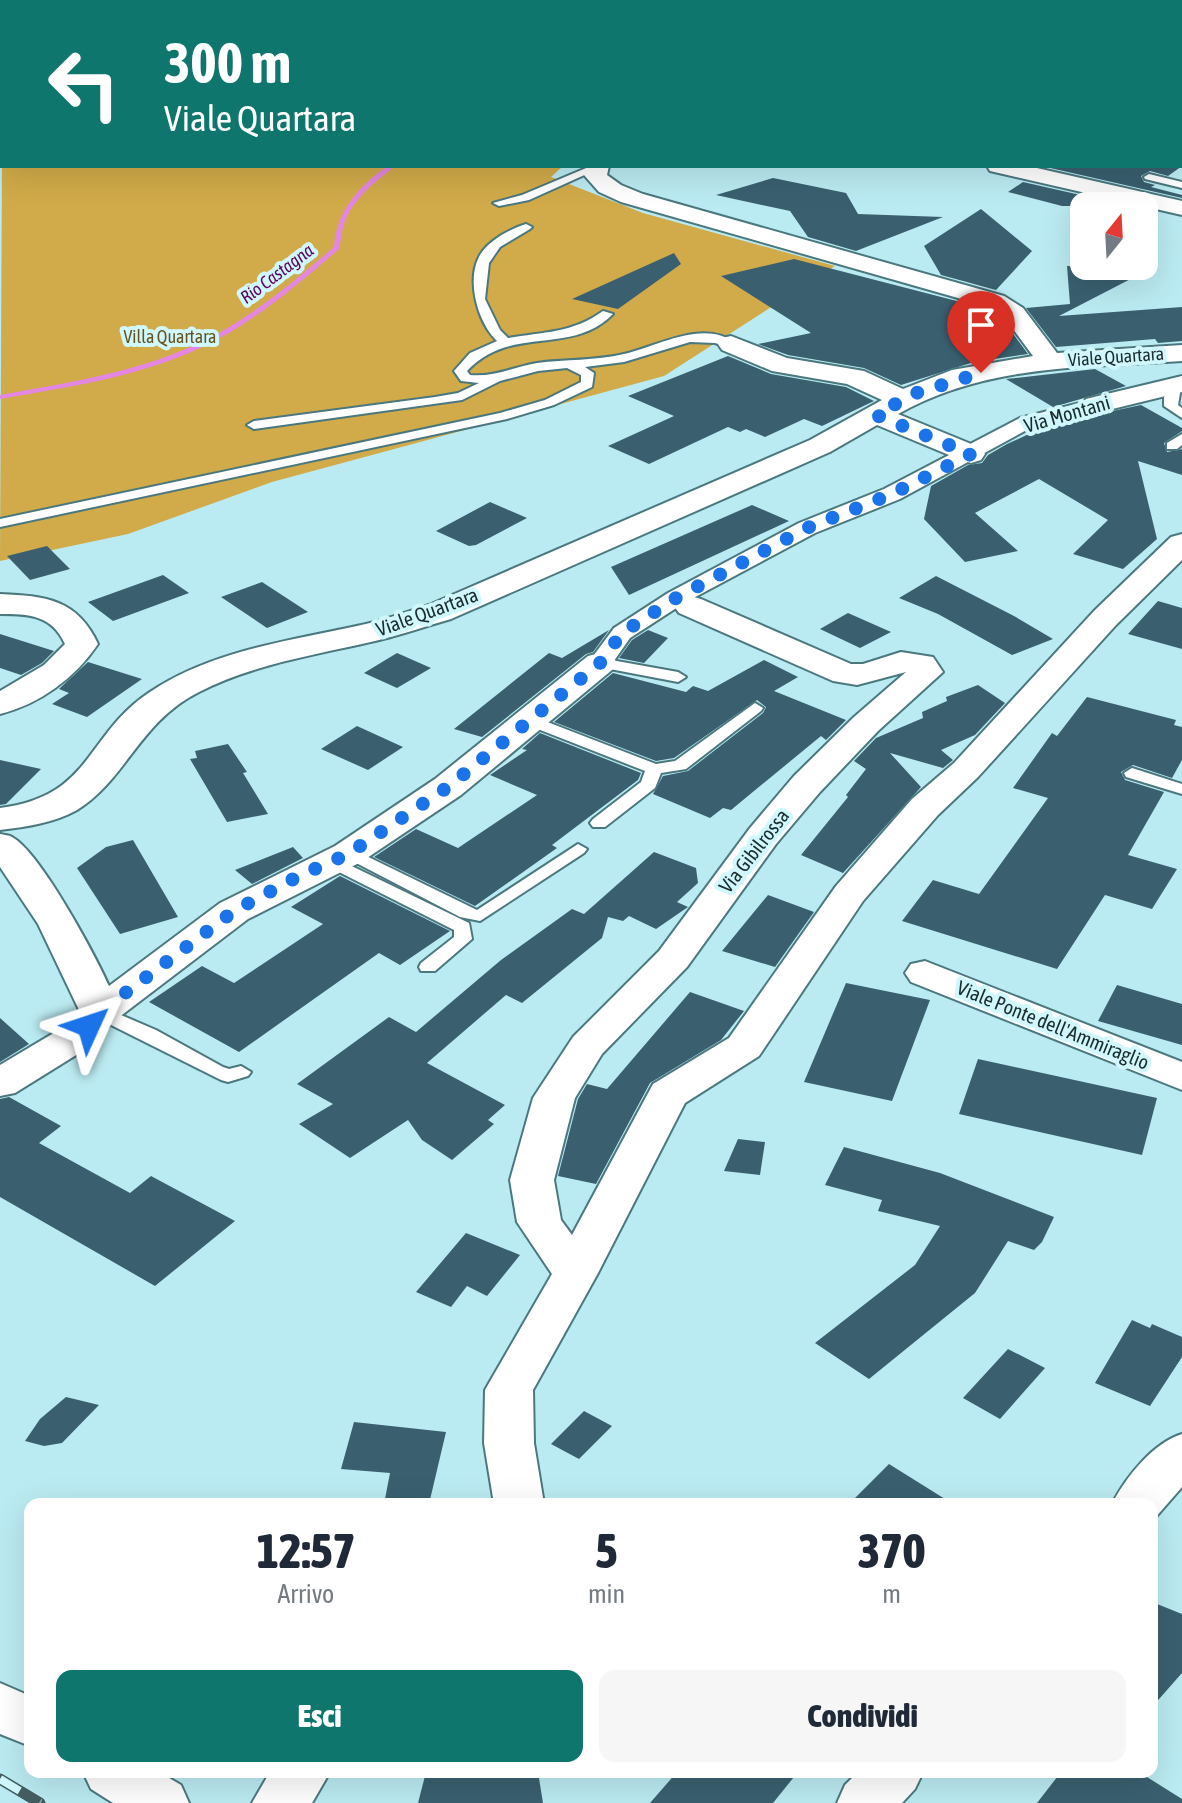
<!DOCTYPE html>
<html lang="it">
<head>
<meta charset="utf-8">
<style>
  :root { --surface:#fff; --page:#f6f6f7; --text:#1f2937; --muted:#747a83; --accent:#0f766e }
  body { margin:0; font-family:"Asap Condensed",sans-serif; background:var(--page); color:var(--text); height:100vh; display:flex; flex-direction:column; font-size:30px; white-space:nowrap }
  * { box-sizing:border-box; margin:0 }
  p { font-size:26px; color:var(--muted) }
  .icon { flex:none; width:44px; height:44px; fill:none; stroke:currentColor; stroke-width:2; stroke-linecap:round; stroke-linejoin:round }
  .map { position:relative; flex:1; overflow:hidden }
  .sheet { position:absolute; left:24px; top:1498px; width:1134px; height:280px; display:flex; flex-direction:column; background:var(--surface); border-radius:16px; box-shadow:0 8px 32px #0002 }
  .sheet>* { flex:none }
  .banner { position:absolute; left:0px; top:0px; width:1182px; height:168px; box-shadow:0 8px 32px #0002; background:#0f766e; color:#fff; overflow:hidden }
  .needle { width:52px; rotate:18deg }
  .tools { position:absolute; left:1070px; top:192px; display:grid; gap:16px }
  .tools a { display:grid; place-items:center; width:88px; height:88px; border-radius:16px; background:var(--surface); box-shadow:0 8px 32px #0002; font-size:40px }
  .pin { position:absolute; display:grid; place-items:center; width:68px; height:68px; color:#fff; margin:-82px -34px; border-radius:50% 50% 50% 0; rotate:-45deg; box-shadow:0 0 8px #0007 }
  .pin .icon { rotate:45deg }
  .me { position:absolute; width:88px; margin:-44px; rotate:48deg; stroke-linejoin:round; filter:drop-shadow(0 0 6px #0008) }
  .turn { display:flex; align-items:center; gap:28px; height:168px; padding:0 32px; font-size:36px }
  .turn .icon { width:104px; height:104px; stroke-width:2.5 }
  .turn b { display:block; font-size:56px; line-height:68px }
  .eta { display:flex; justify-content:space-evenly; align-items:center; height:136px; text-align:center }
  .eta b { font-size:48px; font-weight:800; line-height:56px }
  .action { display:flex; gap:16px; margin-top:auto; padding:16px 32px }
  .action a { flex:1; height:92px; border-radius:16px; background:var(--accent); color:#fff; font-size:32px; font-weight:800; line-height:92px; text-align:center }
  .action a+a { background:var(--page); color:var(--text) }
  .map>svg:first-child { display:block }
  .green { fill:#d1ab49 }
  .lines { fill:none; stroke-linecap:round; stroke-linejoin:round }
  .stream { fill:#e387e2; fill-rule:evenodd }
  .building { fill:#3a6070 }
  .service-casing { stroke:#4b787f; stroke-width:4 }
  .pedestrian-casing { stroke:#4b787f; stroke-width:4 }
  .minor-casing { stroke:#4b787f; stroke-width:4 }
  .primary-casing { stroke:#4b787f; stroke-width:4 }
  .service { fill:#fff; fill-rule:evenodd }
  .pedestrian { fill:#fff; fill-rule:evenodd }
  .minor { fill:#fff; fill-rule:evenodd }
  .primary { fill:#fff; fill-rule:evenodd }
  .rail-casing { stroke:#445e61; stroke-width:11 }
  .rail { stroke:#d0f7fc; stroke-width:8; stroke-dasharray:23; stroke-linecap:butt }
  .route { stroke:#1a73e8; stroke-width:14; stroke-dasharray:0 25.2 }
  .labels { text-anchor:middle; stroke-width:8; stroke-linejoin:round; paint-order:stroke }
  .far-water-label { font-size:18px; font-style:italic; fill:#5c035d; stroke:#d0f7fc }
  .far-park-label { font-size:18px; fill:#67521d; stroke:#d0f7fc }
  .far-street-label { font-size:18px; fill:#192c2e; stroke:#d0f7fc }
  .street-label { font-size:20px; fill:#192c2e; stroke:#d0f7fc }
</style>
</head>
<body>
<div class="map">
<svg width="1182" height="1803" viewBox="0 0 1182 1803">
  <rect width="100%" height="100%" fill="#bbebf2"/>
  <path class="green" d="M2 149V166H563L551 177 643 213 835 266 664 376 272 482 128 534 0 561Z"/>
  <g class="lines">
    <path class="stream" d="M388 166H395C375 182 353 198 344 224 341 232 341 241 339 249 296 286 252 324 200 348 138 377 68 387 0 399V395C66 383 133 373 195 345 246 322 291 284 334 247 336 212 359 185 388 166Z"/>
  </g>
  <g class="building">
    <path d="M1182 166 1168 176 1150 171 1141 176 1144 182 1155 185 1151 187 1182 195V198L1046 167Z"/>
    <path d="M773 178 846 193 858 214 943 217 856 251 808 237 790 211 716 195Z"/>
    <path d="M1023 182 1129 206H1062L1008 192Z"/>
    <path d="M981 209 1032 251 996 290 941 275 924 246Z"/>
    <path d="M674 253 681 264 618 309 572 299Z"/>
    <path d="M794 259 980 307 977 312 988 311 1003 320 1028 354 974 362 901 385 864 368 788 355 758 344 811 333 721 276Z"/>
    <path d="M1067 266 1148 270 1059 316 1182 307V341L1158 343 1155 339 1056 347 1026 308 1070 304Z"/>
    <path d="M728 356 771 374 846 387 874 401 822 426 804 419 765 437 746 429 740 432 728 427 649 464 608 446 674 416 628 396Z"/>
    <path d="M1095 369 1126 386 1053 407 1006 379Z"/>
    <path d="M1141 405 1182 428V431L1164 443 1167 452 1182 449V475L1138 461 1157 539 1123 569 1073 554 1108 520 1039 479 975 513 1018 551 965 562 924 519 931 486 968 465 982 463 988 455 1007 444 1031 433 1078 421 1075 419Z"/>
    <path d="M490 502 527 518 476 545 469 546 436 531Z"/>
    <path d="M752 505 789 521 629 595 611 567Z"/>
    <path d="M47 546 70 569 30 580 7 556Z"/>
    <path d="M163 575 189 593 113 621 88 602Z"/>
    <path d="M936 576 1014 616 1053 639 1012 655 938 614 899 598Z"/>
    <path d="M262 582 308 612 267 628 221 597Z"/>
    <path d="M1158 601 1182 608V649L1128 634Z"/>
    <path d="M848 613 891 632 860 648 820 629Z"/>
    <path d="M609 630 593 652 586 654 482 737 454 729 549 653 562 658Z"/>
    <path d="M648 630 668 638 644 663 619 658 632 640Z"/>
    <path d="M0 634 54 651 42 663 21 675 0 668Z"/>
    <path d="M397 653 431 668 397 688 364 673Z"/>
    <path d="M764 660 798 677 774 691 846 720 826 740 821 736 731 810 723 808 710 818 653 794 663 776 688 771 763 713 766 707 757 700 674 758 656 761 554 722 613 673 686 692 693 686 708 691Z"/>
    <path d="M88 662 142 679 87 717 52 704 69 693 59 689Z"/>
    <path d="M978 685 1005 703 975 735 941 750 953 760 943 768 890 753 921 787 843 873 801 855 848 797 846 795 866 769 854 761 876 738 923 718 922 712 947 701 946 697Z"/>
    <path d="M1087 697 1176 720 1174 725 1182 727V760L1172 778 1133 765 1121 772 1125 780 1164 792 1128 855 1177 869 1152 909 1105 895 1057 969 902 921 933 880 979 894 1048 798 1013 788 1052 733 1057 736Z"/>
    <path d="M357 726 403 747 368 770 321 749Z"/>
    <path d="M540 733 641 773 638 780 552 845 557 848 475 906 374 857 416 829 458 848 537 795 490 775 527 750 522 749Z"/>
    <path d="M228 744 247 772 243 773 268 814 227 822 190 759 197 758 195 751Z"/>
    <path d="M0 760 41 769 6 804 0 805Z"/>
    <path d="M133 840 178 917 120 934 77 868 106 847Z"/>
    <path d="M293 847 303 858 252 884 235 870Z"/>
    <path d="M654 852 696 868 698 883 677 902 688 907 656 929 629 916 623 921 608 917 602 938 522 1003 506 995 427 1063 505 1105 488 1120 494 1124 452 1160 422 1140 408 1120 350 1158 299 1124 333 1104 297 1084 389 1017 416 1032 501 960 572 909 584 914Z"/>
    <path d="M340 876 450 931 400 965 379 953 239 1052 149 1002 202 966 234 983 323 924 291 907Z"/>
    <path d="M768 895 814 912 775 967 722 951Z"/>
    <path d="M846 983 930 1000 892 1101 804 1082Z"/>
    <path d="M1117 985 1182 1004V1045L1098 1021Z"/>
    <path d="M690 992 744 1011 721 1040 650 1083 596 1184 558 1176 578 1099 587 1084 607 1089Z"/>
    <path d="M0 1018 29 1044 0 1062Z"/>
    <path d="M978 1059 1157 1098 1142 1155 959 1114Z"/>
    <path d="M9 1097 61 1126 39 1143 130 1193 151 1176 235 1221 155 1286 0 1197V1099Z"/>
    <path d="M738 1139 765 1142 760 1175 724 1171Z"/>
    <path d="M844 1147 940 1173 1054 1217 1042 1242 1034 1250 1008 1241 975 1293 869 1379 815 1343 915 1265 940 1226 878 1211 882 1200 825 1185Z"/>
    <path d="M466 1233 520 1255 487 1296 467 1286 451 1307 416 1292Z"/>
    <path d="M1132 1320 1150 1328 1152 1324 1182 1337V1357L1150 1406 1095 1383Z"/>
    <path d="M1008 1349 1045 1368 1000 1419 963 1398Z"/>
    <path d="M66 1397 99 1405 62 1443 44 1446 25 1441 40 1419Z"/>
    <path d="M584 1411 612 1426 579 1459 551 1444Z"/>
    <path d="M354 1422 446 1432 429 1504H384L390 1473 341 1469Z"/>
    <path d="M889 1464 953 1504H849Z"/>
    <path d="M1152 1602 1182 1614V1673L1152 1707Z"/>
    <path d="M426 1772H538L543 1803H418Z"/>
    <path d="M677 1772H798L773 1803H650Z"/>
    <path d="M1061 1772H1139L1182 1799V1803H1037Z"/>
  </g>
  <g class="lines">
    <defs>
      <g id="service">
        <path d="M159 0H173L157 2Z"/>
        <path d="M197 0H215L217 2H199Z"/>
        <path d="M489 0H499L487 2Z"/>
        <rect x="0" y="136" width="2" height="6"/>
        <path d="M591 166 600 168 529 200 499 206 493 203 522 195Z"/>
        <path d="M1149 174 1182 182V188L1145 179 1144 177Z"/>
        <path d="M526 224 532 227 530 229 500 247 489 263 485 299 500 330 508 338C543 332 573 333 603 311L613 314C571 357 510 324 467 371L470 375C494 377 514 367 537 363 566 359 595 361 624 354 659 346 704 318 737 344L731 348 715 343 690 342 624 362 585 367 594 373 592 387 554 405 507 419 0 527V519L500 413 545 400 581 382V375L567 368 538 371 500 381 462 400 254 429 247 425 254 421 435 397 458 393 479 383 461 381 454 371 470 353 497 341C477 322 466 279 480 255 489 240 510 229 526 224Z"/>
        <path d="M1179 380 1182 381 1178 405 1182 408V418L1164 406V397L1174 381Z"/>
        <path d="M1182 434V445L1177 449H1167V443Z"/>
        <path d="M600 658 678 672 686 677 678 682 594 666 592 663Z"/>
        <path d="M755 703 763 708 761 711 686 769 661 773 655 788 605 827H593L590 823 593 819 641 782 645 771 525 724 523 721 531 716 537 718 656 764 675 761Z"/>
        <path d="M1132 768 1182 784V794L1126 777 1124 773Z"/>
        <path d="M578 844 587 849 584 853 480 921 460 917 339 854 348 849 354 850 477 910Z"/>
        <path d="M331 856 469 923 472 939 435 971H421L419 967 421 963 454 937V930L325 865 322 861Z"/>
        <path d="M100 1006 156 1030 223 1067 229 1069 241 1066 251 1072 248 1076 228 1082 221 1080 93 1016 90 1012 93 1008Z"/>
      </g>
      <g id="pedestrian">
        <path d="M74 0H94L73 2Z"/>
        <path d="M782 0H806L781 2Z"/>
        <path d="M1096 399 1106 405 1103 409 1034 426 900 499 815 533 684 603 630 638 609 668H591L588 663 614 628 668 593 799 523 884 489 1020 418Z"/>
      </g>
      <g id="minor">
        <path d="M714 0H756L758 2H716Z"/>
        <path d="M821 0H841L820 2Z"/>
        <path d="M925 0H947L949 2H927Z"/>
        <path d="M587 166H609L607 175 621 185 643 194 1004 296 1023 308 1057 353 1182 345V361C1085 367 984 365 898 414L981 448 985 454 981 460 971 463 961 460 877 425 830 452 451 619C426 626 401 635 375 641 315 655 254 664 199 692 139 722 126 780 77 810 54 823 25 827 0 830V808C93 796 85 735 150 692 214 649 296 640 370 623 390 618 409 611 429 605L810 440 882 400 847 384 772 371 722 350 718 344 722 338 731 336 787 358 864 371 903 389 952 370 1033 356 1005 318 986 306 621 202 599 192 584 175Z"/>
        <path d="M987 166H1028L1182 201V215L990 171Z"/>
        <path d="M1182 376V392L1096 413 1086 411 1082 405 1086 399Z"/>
        <path d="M1182 534V560L1116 625 978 777 938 815 863 901 759 1056 685 1103 598 1273 533 1390 534 1443 544 1504H494L484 1443 485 1390 552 1274 517 1222 510 1180 533 1098 573 1037 659 951 750 828 794 776 854 717 906 672 857 685 833 681 679 613 674 606 679 599 690 596 701 599 851 664H863L901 652 933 657 943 672 878 731 820 792 776 844 687 967 602 1054 575 1098 554 1180 561 1220 572 1235 653 1084 729 1038 836 886 912 799 954 763 1094 611 1171 537Z"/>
        <path d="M0 594C46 596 77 599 98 644 75 678 40 704 0 714V691L44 665 65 644C52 615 29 614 0 614Z"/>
        <path d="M600 653 612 656 617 663 612 670 461 795 361 862 248 919 114 1021 81 1052 15 1093 0 1096V1065L52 1034 79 1010 38 924 0 867V834C4 835 9 835 12 837 40 852 95 955 109 986L220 903 335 846 435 779 588 656Z"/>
        <path d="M925 961 1182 1062V1090L911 982 905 973 911 964Z"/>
        <path d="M1182 1434V1487L1155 1518 1152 1519V1504H1112C1126 1477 1153 1443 1182 1434Z"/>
        <path d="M0 1683 30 1696V1746L0 1734Z"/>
        <path d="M83 1772H159L181 1785 189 1803H113L91 1789Z"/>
        <path d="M270 1772H330L312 1803H252Z"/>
        <path d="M858 1772H923L915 1789 902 1803H837L845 1785Z"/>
      </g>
      <g id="primary">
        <path d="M1028 0H1053L1054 2H1029Z"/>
        <path d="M1088 0H1115L1116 2H1089Z"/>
        <path d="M1157 0H1182V7L1180 2Z"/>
        <rect x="1180" y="52" width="2" height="15"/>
      </g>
    </defs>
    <use href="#service" class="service-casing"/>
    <use href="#pedestrian" class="pedestrian-casing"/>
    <use href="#minor" class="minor-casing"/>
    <use href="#primary" class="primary-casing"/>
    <use href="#service" class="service"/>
    <use href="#pedestrian" class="pedestrian"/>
    <use href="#minor" class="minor"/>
    <use href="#primary" class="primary"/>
    <defs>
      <path id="rail" d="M0 1779 40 1803"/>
    </defs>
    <use href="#rail" class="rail-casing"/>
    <use href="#rail" class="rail"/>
  </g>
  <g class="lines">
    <path class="route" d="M89 1026 100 1012 234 911 299 876 348 854 448 787 600 663 622 633 676 598 807 528 892 494 971 454 876 415 913 394 981 373"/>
  </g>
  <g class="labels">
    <g class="far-water-label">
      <text transform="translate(277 274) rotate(-37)" y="6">Rio Castagna</text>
    </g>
    <g class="far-park-label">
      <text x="170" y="343">Villa Quartara</text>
    </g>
    <g class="far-street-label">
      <text transform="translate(1116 357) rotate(-4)" y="6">Viale Quartara</text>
    </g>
    <g class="street-label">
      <text transform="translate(1067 414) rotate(-16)" y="7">Via Montani</text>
      <text transform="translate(427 612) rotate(-20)" y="7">Viale Quartara</text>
      <text transform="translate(754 851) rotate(-52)" y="7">Via Gibilrossa</text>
      <text transform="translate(1053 1025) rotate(22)" y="7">Viale Ponte dell'Ammiraglio</text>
    </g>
  </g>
</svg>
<div class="tools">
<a><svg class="needle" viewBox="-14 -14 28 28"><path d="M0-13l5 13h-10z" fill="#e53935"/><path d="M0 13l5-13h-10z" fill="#747a83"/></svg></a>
</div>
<div class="pin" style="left:981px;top:373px;background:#d93025"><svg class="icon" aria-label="arrive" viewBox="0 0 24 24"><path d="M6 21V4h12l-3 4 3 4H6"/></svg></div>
<svg class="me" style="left:89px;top:1026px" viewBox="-20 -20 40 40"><path d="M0-17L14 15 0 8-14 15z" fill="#1a73e8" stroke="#fff" stroke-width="4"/></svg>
<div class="banner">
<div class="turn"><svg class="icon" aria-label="left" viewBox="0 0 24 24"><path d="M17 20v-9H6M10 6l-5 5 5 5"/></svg><div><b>300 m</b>Viale Quartara</div></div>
</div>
<section class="sheet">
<div class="eta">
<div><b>12:57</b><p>Arrivo</p></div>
<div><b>5</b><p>min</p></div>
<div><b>370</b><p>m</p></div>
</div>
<div class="action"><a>Esci</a><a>Condividi</a></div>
</section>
</div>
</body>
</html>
